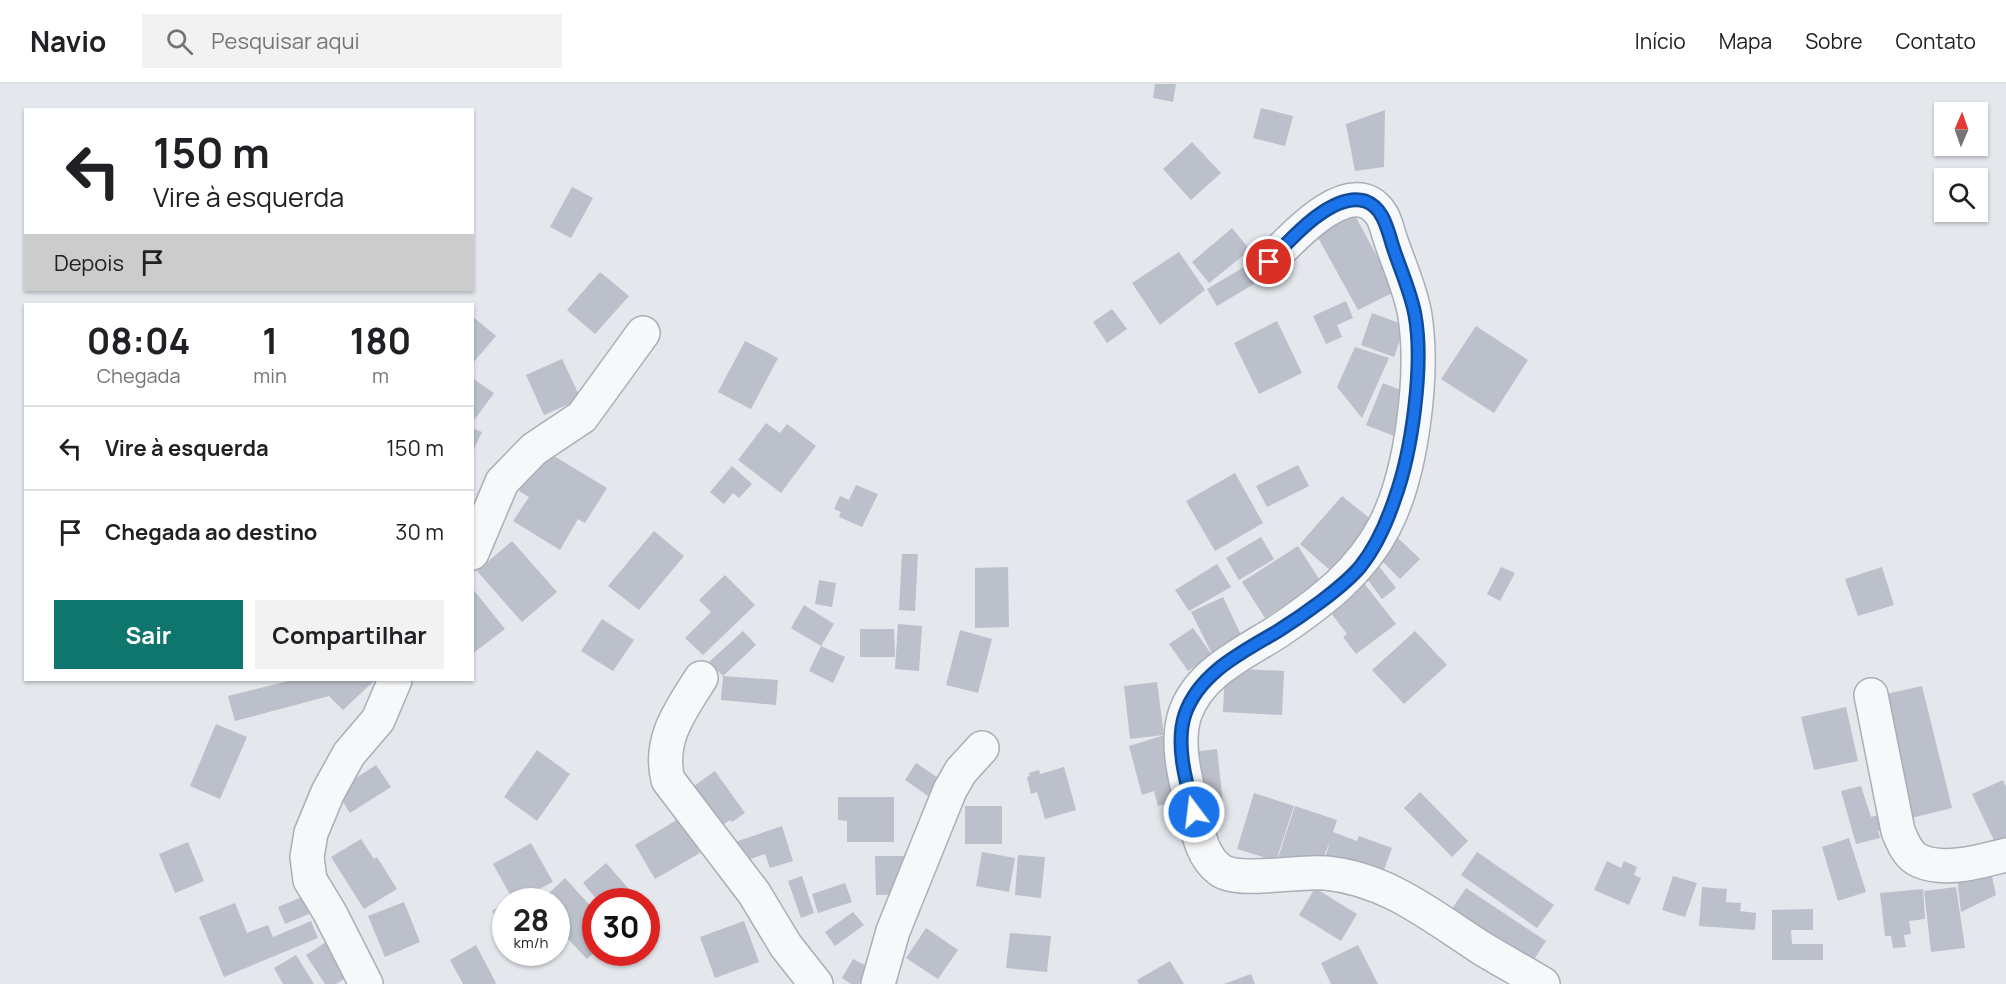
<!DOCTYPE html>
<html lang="pt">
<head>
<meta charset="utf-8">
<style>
  :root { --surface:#fff; --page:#f2f2f2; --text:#202124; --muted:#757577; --line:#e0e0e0; --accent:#0f766e }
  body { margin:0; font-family:Manrope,sans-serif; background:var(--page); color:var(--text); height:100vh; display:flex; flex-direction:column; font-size:22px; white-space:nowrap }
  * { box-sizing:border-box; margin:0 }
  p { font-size:20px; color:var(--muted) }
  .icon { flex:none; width:33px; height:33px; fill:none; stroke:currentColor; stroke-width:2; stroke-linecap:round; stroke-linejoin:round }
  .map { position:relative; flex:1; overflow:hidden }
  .side { position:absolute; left:24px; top:219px; width:450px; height:378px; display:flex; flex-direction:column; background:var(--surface); border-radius:0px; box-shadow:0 2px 4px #0004 }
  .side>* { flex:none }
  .banner { position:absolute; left:24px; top:24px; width:450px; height:183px; border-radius:0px; box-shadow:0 2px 4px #0004; background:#fff; color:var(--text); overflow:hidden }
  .needle { width:39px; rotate:2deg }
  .controls { position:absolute; left:1934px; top:18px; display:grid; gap:12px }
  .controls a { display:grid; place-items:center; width:54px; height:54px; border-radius:0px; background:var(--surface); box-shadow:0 2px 4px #0004; font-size:30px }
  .speed { position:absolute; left:492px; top:804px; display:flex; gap:12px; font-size:30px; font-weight:700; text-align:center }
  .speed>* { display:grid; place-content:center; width:78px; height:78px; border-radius:50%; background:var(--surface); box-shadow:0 2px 4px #0004; line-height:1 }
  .speed small { font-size:15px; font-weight:400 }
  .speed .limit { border:9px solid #d22; background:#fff; color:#111 }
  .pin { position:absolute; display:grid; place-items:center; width:51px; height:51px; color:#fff; margin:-26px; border:3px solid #fff; border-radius:50%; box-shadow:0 2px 6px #0007 }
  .me { position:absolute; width:66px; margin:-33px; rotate:345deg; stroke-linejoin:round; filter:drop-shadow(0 0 4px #0008) }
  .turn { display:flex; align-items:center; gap:21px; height:126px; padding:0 30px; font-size:27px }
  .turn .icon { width:78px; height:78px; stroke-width:2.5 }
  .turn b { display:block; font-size:42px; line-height:51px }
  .then { display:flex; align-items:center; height:57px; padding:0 30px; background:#0003; gap:12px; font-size:22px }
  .eta { display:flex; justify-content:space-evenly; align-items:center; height:102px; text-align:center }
  .eta b { font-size:36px; font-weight:700; line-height:42px }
  .cta { display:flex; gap:12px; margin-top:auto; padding:12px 30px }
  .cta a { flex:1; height:69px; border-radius:0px; background:var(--accent); color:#fff; font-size:24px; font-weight:700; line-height:69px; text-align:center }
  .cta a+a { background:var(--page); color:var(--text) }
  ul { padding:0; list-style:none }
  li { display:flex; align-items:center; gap:18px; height:84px; padding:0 30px; border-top:2px solid var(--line) }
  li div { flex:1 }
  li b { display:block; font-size:22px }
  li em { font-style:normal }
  header { display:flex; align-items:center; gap:36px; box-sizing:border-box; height:84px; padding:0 30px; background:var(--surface); border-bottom:2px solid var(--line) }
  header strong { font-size:28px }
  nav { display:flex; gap:33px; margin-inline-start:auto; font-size:21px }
  .search { width:420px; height:54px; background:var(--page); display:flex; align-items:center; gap:15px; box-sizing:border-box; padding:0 21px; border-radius:0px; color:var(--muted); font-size:22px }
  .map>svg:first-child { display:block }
  .building { fill:#bbc0ca }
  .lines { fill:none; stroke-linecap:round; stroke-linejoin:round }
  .minor-casing { stroke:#a9aeb7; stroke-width:36 }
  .minor { stroke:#f7f8fa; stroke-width:33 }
  .route-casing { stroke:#114b97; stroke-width:15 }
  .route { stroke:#1a73e8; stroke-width:10 }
</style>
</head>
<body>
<header>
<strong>Navio</strong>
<div class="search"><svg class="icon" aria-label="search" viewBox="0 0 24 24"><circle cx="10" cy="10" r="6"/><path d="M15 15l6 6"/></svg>Pesquisar aqui</div>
<nav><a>Início</a><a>Mapa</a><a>Sobre</a><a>Contato</a></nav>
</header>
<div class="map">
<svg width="2006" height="900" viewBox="0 0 2006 900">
  <rect width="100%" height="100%" fill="#e4e7ec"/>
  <g class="building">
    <path d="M1155 0H1176L1173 18 1153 14Z"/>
    <path d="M1261 24 1293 32 1285 62 1253 54Z"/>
    <path d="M1385 26 1384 83 1355 87 1346 40Z"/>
    <path d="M1192 58 1221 89 1191 116 1163 85Z"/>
    <path d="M572 103 593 114 571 154 550 143Z"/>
    <path d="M1352 126 1396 207 1358 226 1316 150Z"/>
    <path d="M1232 144 1250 166 1209 199 1192 178Z"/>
    <path d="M1179 168 1205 206 1160 241 1132 199Z"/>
    <path d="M1254 177 1264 194 1217 222 1207 205Z"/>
    <path d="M600 188 629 212 595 250 567 226Z"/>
    <path d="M1346 217 1353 234 1337 241 1342 253 1326 260 1313 232Z"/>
    <path d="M1112 225 1127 245 1107 259 1093 238Z"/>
    <path d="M1372 229 1405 241 1394 273 1361 261Z"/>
    <path d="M472 232 496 252 472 280Z"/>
    <path d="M1277 237 1302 289 1259 310 1234 259Z"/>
    <path d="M1476 242 1528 276 1494 329 1441 295Z"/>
    <path d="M745 257 778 274 751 325 718 308Z"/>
    <path d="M1355 263 1389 274 1362 334 1337 303Z"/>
    <path d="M562 275 581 315 544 331 526 291Z"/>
    <path d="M472 294 494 309 475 335 472 333Z"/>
    <path d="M1383 299 1411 310 1394 352 1366 341Z"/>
    <path d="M766 339 780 349 787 340 816 362 781 409 738 376Z"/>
    <path d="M472 344 482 348 472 369Z"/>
    <path d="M544 366 607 404 585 439 578 435 560 466 513 437 529 413 519 407Z"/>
    <path d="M1298 381 1309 402 1267 423 1256 402Z"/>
    <path d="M732 382 752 400 739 414 733 409 724 420 710 408Z"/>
    <path d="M1235 389 1263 439 1215 467 1186 417Z"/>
    <path d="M856 401 878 410 862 443 839 433 841 428 834 425 840 412 849 416Z"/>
    <path d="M1342 412 1373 437 1330 486 1300 460Z"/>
    <path d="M654 447 684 472 639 526 608 502Z"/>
    <path d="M1261 453 1274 475 1239 496 1226 474Z"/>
    <path d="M1398 454 1420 475 1400 495 1378 473Z"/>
    <path d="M512 457 557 508 522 538 477 487Z"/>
    <path d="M1298 462 1321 498 1265 534 1242 498Z"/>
    <path d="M902 470H918L915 527 899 526Z"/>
    <path d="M1375 477 1396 504 1382 515 1362 488Z"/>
    <path d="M1217 480 1231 503 1189 527 1175 506Z"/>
    <path d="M1008 483 1009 543 975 544V484Z"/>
    <path d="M1501 483 1515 489 1500 517 1487 510Z"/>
    <path d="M1882 483 1894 521 1858 532 1845 495Z"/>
    <path d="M725 491 755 521 703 571 685 554 711 528 699 516Z"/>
    <path d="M819 496 836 499 832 523 815 520Z"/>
    <path d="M1363 498 1396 540 1356 570 1343 553 1347 550 1328 525Z"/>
    <path d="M472 504 505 545 472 570Z"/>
    <path d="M1223 513 1243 555 1212 570 1191 528Z"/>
    <path d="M804 521 834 540 821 562 791 544Z"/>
    <path d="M602 535 634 556 613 587 581 567Z"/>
    <path d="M898 540 922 542 919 587 895 585Z"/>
    <path d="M1193 544 1212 571 1188 587 1169 560Z"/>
    <path d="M860 545H894L895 573H860Z"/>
    <path d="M960 546 992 555 978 609 946 601Z"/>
    <path d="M743 547 756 561 723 592 709 578Z"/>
    <path d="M1415 547 1447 581 1404 620 1372 586Z"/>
    <path d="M821 562 845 573 833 599 809 587Z"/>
    <path d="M1225 584 1284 587 1282 631 1223 628Z"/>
    <path d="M723 592 778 596 776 621 721 616Z"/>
    <path d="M293 596H375L343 626 329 612 235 637 228 612Z"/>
    <path d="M1157 598 1164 651 1130 655 1124 602Z"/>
    <path d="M1922 602 1952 724 1907 735 1877 612Z"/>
    <path d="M1846 623 1858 677 1814 686 1801 633Z"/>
    <path d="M216 640 247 653 220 715 190 702Z"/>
    <path d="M1168 650 1186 714 1158 722 1154 707 1142 711 1129 662Z"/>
    <path d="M1217 665 1224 728 1199 730 1193 668Z"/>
    <path d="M537 666 570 690 537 737 504 713Z"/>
    <path d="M916 679 940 695 928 712 905 696Z"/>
    <path d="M376 681 391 703 350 729 336 707Z"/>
    <path d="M1064 683 1076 726 1045 735 1037 708 1031 710 1027 693 1030 692 1029 689 1039 686 1040 690Z"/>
    <path d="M715 687 745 729 732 738 730 736 712 748 684 709Z"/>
    <path d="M2003 696 2006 703V766L2000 769 1972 710Z"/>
    <path d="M1861 702 1871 733 1885 729 1889 744 1878 747 1880 754 1856 760 1841 707Z"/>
    <path d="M1420 708 1468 757 1452 773 1404 724Z"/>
    <path d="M1254 709 1294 722 1276 777 1237 765Z"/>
    <path d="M838 713H894V758H847V737L838 736Z"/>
    <rect x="965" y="722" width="37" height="38"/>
    <path d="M1295 722 1337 736 1333 748 1357 757 1359 752 1392 764 1382 791 1326 771 1330 757 1324 772 1277 777Z"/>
    <path d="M680 734 700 769 655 795 635 761Z"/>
    <path d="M782 742 793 777 770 784 765 770 742 778 735 758Z"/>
    <path d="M1849 754 1866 808 1838 817 1822 763Z"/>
    <path d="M361 755 374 775 377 773 397 805 364 825 331 773Z"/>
    <path d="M188 758 204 797 175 809 159 770Z"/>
    <path d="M531 759 553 798 514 818 493 780Z"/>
    <path d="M982 768 1015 774 1009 808 976 802Z"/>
    <path d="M1477 768 1554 821 1537 844 1461 791Z"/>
    <path d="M1018 771 1045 773 1041 814 1015 811Z"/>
    <path d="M875 772H904L905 810 876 811Z"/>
    <path d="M1607 777 1621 784 1624 777 1637 783 1634 791 1641 794 1629 821 1594 806Z"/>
    <path d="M606 779 635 812 629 818H599L583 799Z"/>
    <path d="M1990 783 1996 811 1961 828 1957 793Z"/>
    <path d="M802 792 814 829 801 834 788 797Z"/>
    <path d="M1673 792 1697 799 1685 833 1662 826Z"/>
    <path d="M565 794 596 828V867L587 875 556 842V818H552L547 811Z"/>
    <path d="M845 799 852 818 818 829 812 810Z"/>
    <path d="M1702 803 1727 805 1726 818 1741 819 1740 827 1756 829 1755 846 1699 842Z"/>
    <path d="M1956 803 1965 864 1931 868 1924 807Z"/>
    <path d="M1315 804 1357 830 1341 857 1299 831Z"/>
    <path d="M1466 804 1546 857 1531 880 1450 828Z"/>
    <path d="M1923 805 1925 835 1909 837 1911 850 1904 851 1906 863 1893 864 1891 852H1885L1880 809Z"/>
    <path d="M302 813 309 830 285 840 278 823Z"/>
    <path d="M404 818 420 858 385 873 368 832Z"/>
    <path d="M235 819 247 849 268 841 273 853 311 837 318 854 224 893 199 833Z"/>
    <path d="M506 819V849L492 827Z"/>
    <path d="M1813 825V846H1791L1792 860H1823V876H1772V826Z"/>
    <path d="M853 828 864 841 835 862 825 848Z"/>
    <path d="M744 837 759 878 715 894 700 853Z"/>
    <path d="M926 844 958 866 938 895 906 874Z"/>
    <path d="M1010 849 1051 852 1047 888 1006 884Z"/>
    <path d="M326 858 349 892 336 900H325L306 871Z"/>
    <path d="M476 861 496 899 494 900H463L450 876Z"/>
    <path d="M1358 861 1378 900H1331L1321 879Z"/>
    <path d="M296 871 314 900H283L274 884Z"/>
    <path d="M853 875 869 883 859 900H851L842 894Z"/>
    <path d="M1170 877 1184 900H1139L1137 896Z"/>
    <path d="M1251 890 1255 900H1224Z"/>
  </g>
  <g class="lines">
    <defs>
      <g id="minor">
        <path d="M1269 178C1290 156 1352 86 1381 130 1386 137 1387 146 1390 154 1398 179 1411 206 1415 232 1424 291 1412 390 1384 443 1361 487 1324 516 1283 544 1248 568 1200 586 1185 630 1176 657 1184 691 1191 717 1197 740 1199 771 1220 786 1240 800 1298 786 1326 789 1388 795 1433 833 1483 865 1503 877 1523 888 1543 900"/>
        <path d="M472 469 502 398 534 365 582 333 643 249"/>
        <path d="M701 594C680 627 658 656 668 696L754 809 786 862 816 900"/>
        <path d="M1871 611 1898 747C1903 759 1908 772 1920 777 1946 788 1981 777 2006 771"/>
        <path d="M366 900 330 829 310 796 307 773 311 749 328 708 349 670 378 636 395 596"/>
        <path d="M878 900 893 847 950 706 961 687 982 664"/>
      </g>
    </defs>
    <use href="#minor" class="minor-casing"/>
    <use href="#minor" class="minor"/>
  </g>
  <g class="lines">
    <defs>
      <path id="route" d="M1194 728C1186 698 1175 660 1185 630 1200 588 1243 568 1278 547 1302 532 1342 504 1360 483 1376 463 1387 438 1395 414 1412 367 1424 281 1415 231 1411 209 1401 187 1394 166 1388 149 1385 124 1365 117 1332 107 1289 157 1269 178"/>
    </defs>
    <use href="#route" class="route-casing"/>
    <use href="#route" class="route"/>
  </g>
</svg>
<div class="controls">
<a><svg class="needle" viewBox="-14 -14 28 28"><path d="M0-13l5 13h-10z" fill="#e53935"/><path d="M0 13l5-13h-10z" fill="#757577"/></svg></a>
<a><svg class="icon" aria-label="search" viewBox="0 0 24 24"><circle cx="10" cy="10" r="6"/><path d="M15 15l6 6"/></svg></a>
</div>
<div class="speed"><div>28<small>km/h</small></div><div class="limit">30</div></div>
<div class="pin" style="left:1269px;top:178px;background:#d93025"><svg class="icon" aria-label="arrive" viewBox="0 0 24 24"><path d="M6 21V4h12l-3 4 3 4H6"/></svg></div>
<svg class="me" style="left:1194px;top:728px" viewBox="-20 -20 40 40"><circle r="17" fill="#1a73e8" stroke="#fff" stroke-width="3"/><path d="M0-11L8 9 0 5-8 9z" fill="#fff"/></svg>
<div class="banner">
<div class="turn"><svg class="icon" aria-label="left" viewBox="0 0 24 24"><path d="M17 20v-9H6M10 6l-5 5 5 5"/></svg><div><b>150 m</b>Vire à esquerda</div></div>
<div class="then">Depois<svg class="icon" aria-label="arrive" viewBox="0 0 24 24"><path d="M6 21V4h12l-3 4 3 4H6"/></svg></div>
</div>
<section class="side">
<div class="eta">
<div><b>08:04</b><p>Chegada</p></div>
<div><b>1</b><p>min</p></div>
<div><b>180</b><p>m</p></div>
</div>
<ul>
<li><svg class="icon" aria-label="left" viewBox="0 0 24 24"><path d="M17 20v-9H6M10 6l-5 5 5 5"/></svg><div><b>Vire à esquerda</b></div><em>150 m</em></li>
<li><svg class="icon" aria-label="arrive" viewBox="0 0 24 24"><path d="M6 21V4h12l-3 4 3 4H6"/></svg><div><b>Chegada ao destino</b></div><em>30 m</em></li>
</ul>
<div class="cta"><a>Sair</a><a>Compartilhar</a></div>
</section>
</div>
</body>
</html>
